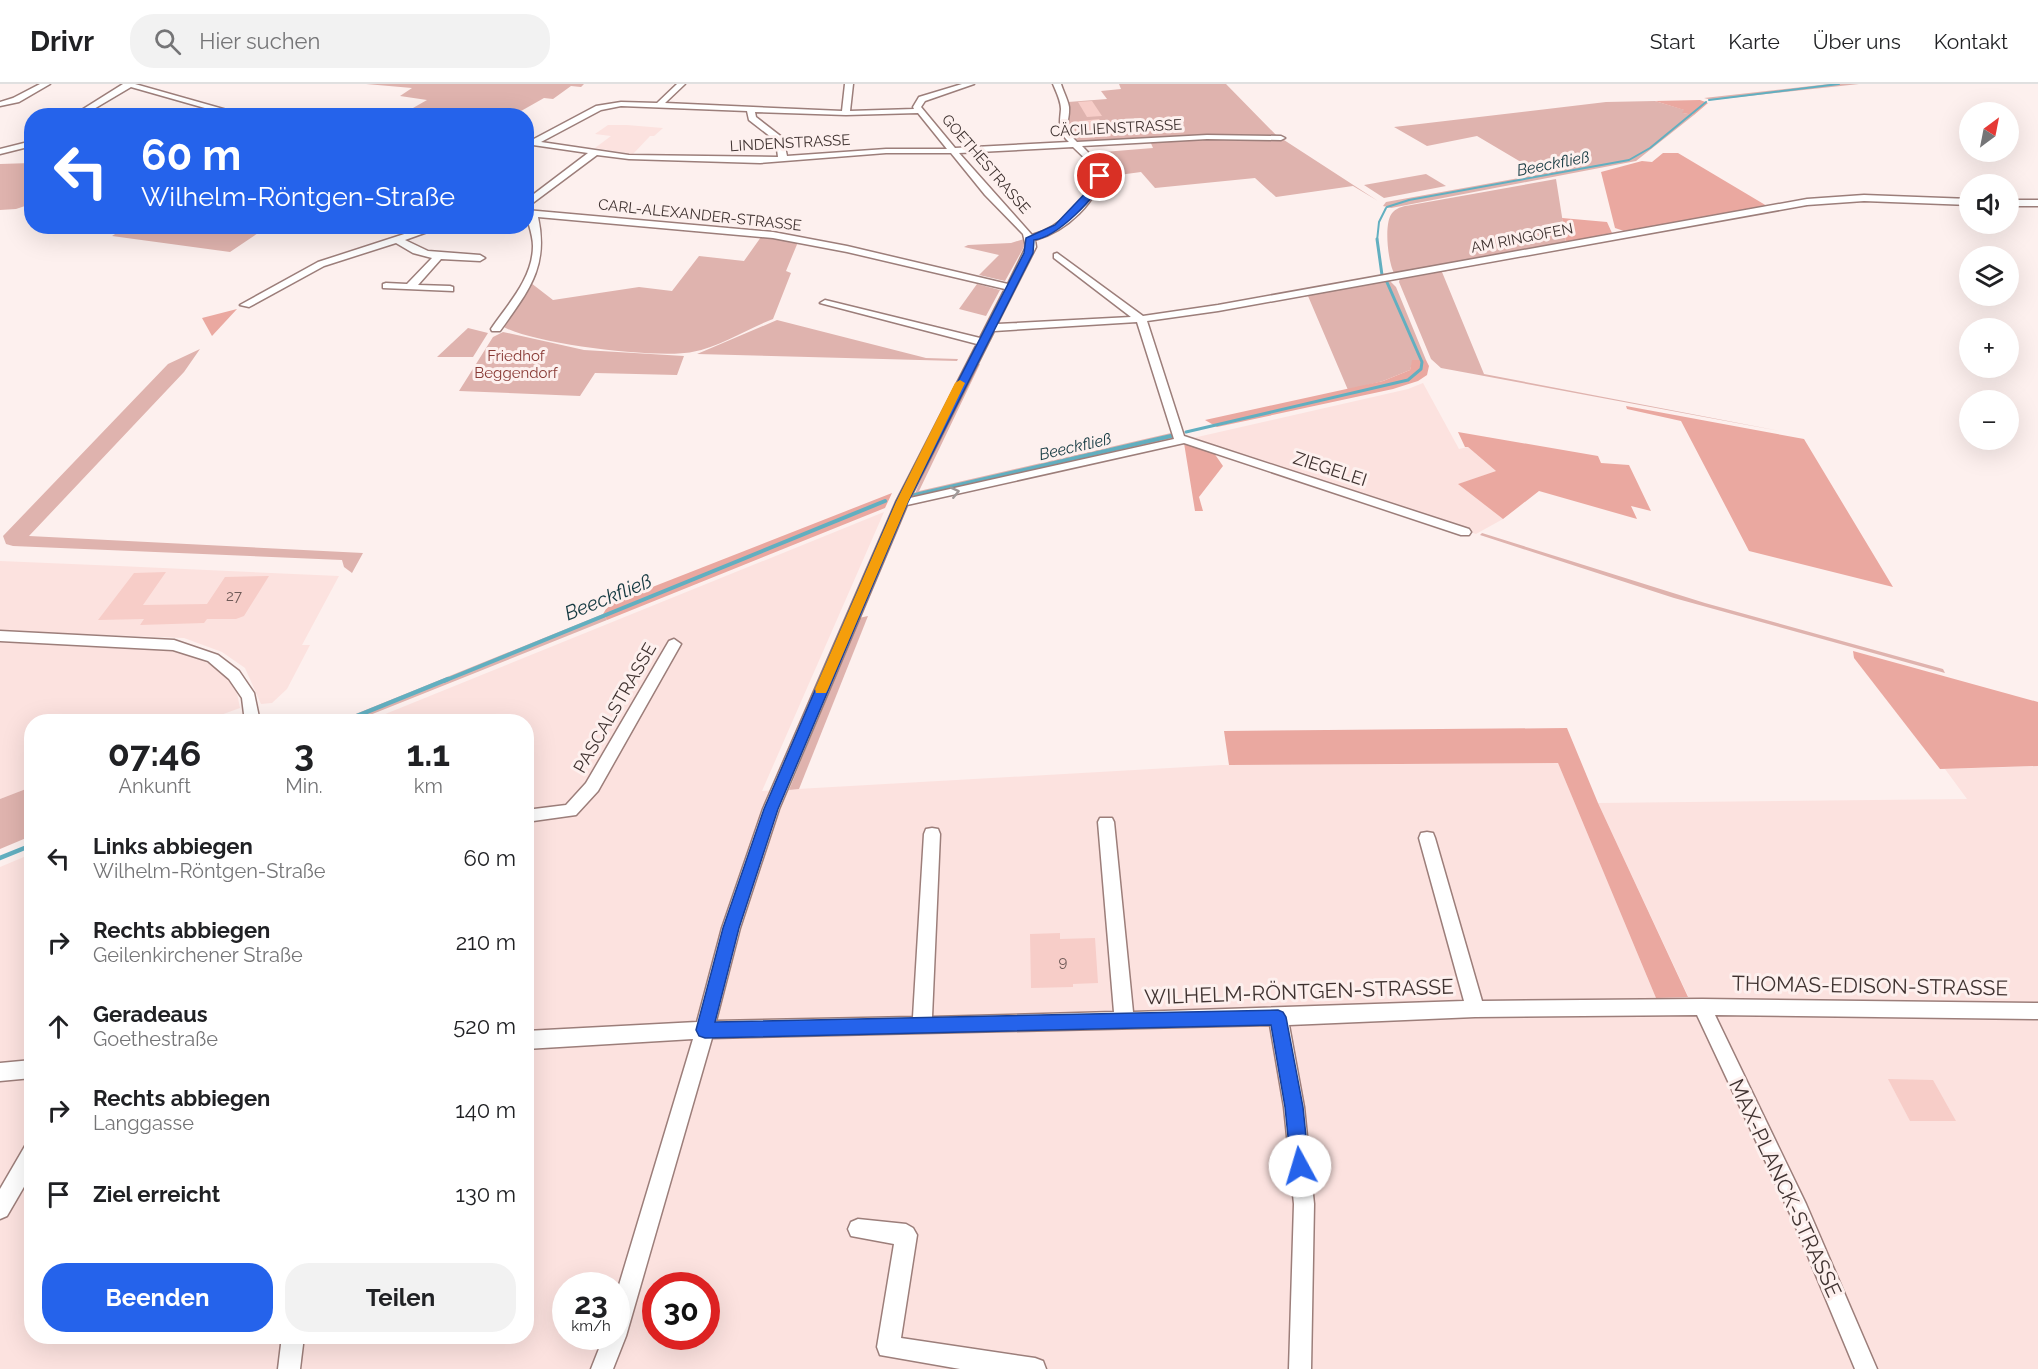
<!DOCTYPE html>
<html lang="de">
<head>
<meta charset="utf-8">
<style>
  :root { --surface:#fff; --page:#f2f2f2; --text:#202124; --muted:#757577; --line:#e0e0e0; --accent:#2563eb }
  body { margin:0; font-family:Raleway,sans-serif; background:var(--page); color:var(--text); height:100vh; display:flex; flex-direction:column; font-size:22px; white-space:nowrap }
  * { box-sizing:border-box; margin:0 }
  p { font-size:20px; color:var(--muted) }
  .icon { flex:none; width:33px; height:33px; fill:none; stroke:currentColor; stroke-width:2; stroke-linecap:round; stroke-linejoin:round }
  .map { position:relative; flex:1; overflow:hidden }
  .side { position:absolute; left:24px; top:630px; width:510px; height:630px; display:flex; flex-direction:column; background:var(--surface); border-radius:24px; box-shadow:0 6px 24px #0002 }
  .side>* { flex:none }
  .banner { position:absolute; left:24px; top:24px; width:510px; height:126px; border-radius:24px; box-shadow:0 6px 24px #0002; background:#2563eb; color:#fff; overflow:hidden }
  .needle { width:39px; rotate:32deg }
  .controls { position:absolute; left:1959px; top:18px; display:grid; gap:12px }
  .controls a { display:grid; place-items:center; width:60px; height:60px; border-radius:50%; background:var(--surface); box-shadow:0 6px 24px #0002; font-size:30px }
  .speed { position:absolute; left:552px; top:1188px; display:flex; gap:12px; font-size:30px; font-weight:700; text-align:center }
  .speed>* { display:grid; place-content:center; width:78px; height:78px; border-radius:50%; background:var(--surface); box-shadow:0 6px 24px #0002; line-height:1 }
  .speed small { font-size:15px; font-weight:400 }
  .speed .limit { border:9px solid #d22; background:#fff; color:#111 }
  .pin { position:absolute; display:grid; place-items:center; width:51px; height:51px; color:#fff; margin:-26px; border:3px solid #fff; border-radius:50%; box-shadow:0 2px 6px #0007 }
  .me { position:absolute; width:66px; margin:-33px; rotate:354deg; stroke-linejoin:round; filter:drop-shadow(0 0 4px #0008) }
  .turn { display:flex; align-items:center; gap:21px; height:126px; padding:0 18px; font-size:27px }
  .turn .icon { width:78px; height:78px; stroke-width:2.5 }
  .turn b { display:block; font-size:42px; line-height:51px }
  .eta { display:flex; justify-content:space-evenly; align-items:center; height:102px; text-align:center }
  .eta b { font-size:36px; font-weight:700; line-height:42px }
  .button { display:flex; gap:12px; margin-top:auto; padding:12px 18px }
  .button a { flex:1; height:69px; border-radius:24px; background:var(--accent); color:#fff; font-size:24px; font-weight:700; line-height:69px; text-align:center }
  .button a+a { background:var(--page); color:var(--text) }
  ul { padding:0; list-style:none }
  li { display:flex; align-items:center; gap:18px; height:84px; padding:0 18px }
  li div { flex:1 }
  li b { display:block; font-size:22px }
  li em { font-style:normal }
  header { display:flex; align-items:center; gap:36px; box-sizing:border-box; height:84px; padding:0 30px; background:var(--surface); border-bottom:2px solid var(--line) }
  header strong { font-size:28px }
  nav { display:flex; gap:33px; margin-inline-start:auto; font-size:21px }
  .search { width:420px; height:54px; background:var(--page); display:flex; align-items:center; gap:15px; box-sizing:border-box; padding:0 21px; border-radius:24px; color:var(--muted); font-size:22px }
  .map>svg:first-child { display:block }
  .built { fill:#fce2df; fill-rule:evenodd }
  .green { fill:#dfb3ae }
  .forest { fill:#eaa8a0 }
  .lines { fill:none; stroke-linecap:round; stroke-linejoin:round }
  .stream-far3 { stroke:#62afc0; stroke-width:2 }
  .stream-far2 { stroke:#62afc0; stroke-width:3 }
  .stream-far1 { stroke:#62afc0; stroke-width:4 }
  .stream { stroke:#62afc0; stroke-width:4.5 }
  .building { fill:#f7cdc8 }
  .minor-casing { stroke:#9c7e7a; stroke-width:3 }
  .minor { fill:#fff; fill-rule:evenodd }
  .oneway { stroke:#a09998 }
  .route { fill:#2563eb; stroke:#184099; stroke-width:1.5 }
  .slow { fill:#f59e0b }
  .labels { text-anchor:middle; stroke-width:6; stroke-linejoin:round; paint-order:stroke }
  .far-street-label { font-size:15px; fill:#403331; stroke:#fdf0ee }
  .far-park-label { font-size:15px; fill:#883934; stroke:#fdf0ee }
  .number-label { font-size:15px; fill:#6e5a57 }
  .far-water-label { font-size:16px; font-style:italic; fill:#143941; stroke:#fdf0ee }
  .street-label { font-size:18px; fill:#403331; stroke:#fdf0ee }
  .water-label { font-size:20px; font-style:italic; fill:#143941; stroke:#fdf0ee }
  .near-street-label { font-size:21px; fill:#403331; stroke:#fdf0ee }
</style>
</head>
<body>
<header>
<strong>Drivr</strong>
<div class="search"><svg class="icon" aria-label="search" viewBox="0 0 24 24"><circle cx="10" cy="10" r="6"/><path d="M15 15l6 6"/></svg>Hier suchen</div>
<nav><a>Start</a><a>Karte</a><a>Über uns</a><a>Kontakt</a></nav>
</header>
<div class="map">
<svg width="2038" height="1285" viewBox="0 0 2038 1285">
  <rect width="100%" height="100%" fill="#fdf0ee"/>
  <g class="built">
    <path d="M608 41H627L663 44 654 52H650L633 70 595 64 611 52 595 50Z"/>
    <path d="M1423 299 1459 365 1468 363 1496 387 1459 400 1503 435 1476 450 1193 354 1408 305Z"/>
    <path d="M884 428 762 707 1222 681 1558 679 1656 914 1688 912 1598 719 1967 715 1945 685 2038 682V1285H0V783L31 770 32 1252H526V638L368 637ZM566 1202H616V1252H566ZM656 1202H706V1252H656Z"/>
    <path d="M0 477 119 482 339 492 302 561H310L287 605 272 619 261 620 245 584 222 568 184 554 0 547Z"/>
    <path d="M0 556 163 563 187 570 221 585 237 609 240 624 204 637 32 638 31 703 0 715Z"/>
  </g>
  <g class="green">
    <path d="M366 0H584L581 3 571 2 553 15 544 14 514 31 484 27 480 30 413 24 427 16 400 12 412 4Z"/>
    <path d="M1119 0H1226L1278 53 1079 58 1068 45V18L1107 15 1101 7 1121 5Z"/>
    <path d="M1829 0H1859L1712 16 1704 14Z"/>
    <path d="M1655 17 1685 26 1683 29 1694 31 1636 77 1391 124 1383 122 1386 118 1541 90 1477 52 1427 62 1394 43 1606 18Z"/>
    <path d="M1206 54 1284 56 1378 117 1353 102 1276 113 1255 94 1155 104 1141 88 1104 93V84L1091 69 1153 64 1150 57Z"/>
    <path d="M31 79V120L16 125 0 126V80Z"/>
    <path d="M1426 90 1446 102 1384 114 1364 101Z"/>
    <path d="M1556 95 1566 158 1394 189C1388 178 1383 137 1393 128 1398 123 1405 122 1411 121Z"/>
    <path d="M1854 117C1716 130 1579 162 1442 188L1484 290 1791 349 1441 284 1431 275 1399 198 1400 194C1551 166 1711 127 1863 117L1867 118Z"/>
    <path d="M126 143V142L267 143 230 168 112 152Z"/>
    <path d="M761 153 798 158 786 187 791 189 773 235C747 245 720 263 692 268 658 275 531 260 502 242L531 199 553 216 639 203 672 207 699 172 744 177Z"/>
    <path d="M1024 155V163L1005 197 979 191 999 171 964 163 968 161 1011 159Z"/>
    <path d="M1389 196 1396 203 1426 276H1413L1410 286 1383 297 1348 306 1308 212 1211 227Z"/>
    <path d="M977 200 1000 206 986 232 959 225Z"/>
    <path d="M777 236 926 274 958 275 957 277 697 270Z"/>
    <path d="M468 244 488 249 473 273H437Z"/>
    <path d="M503 248 584 266 684 272 677 291 595 289 580 312 459 307 493 253Z"/>
    <path d="M200 265 184 288 29 452 363 469 352 489 344 483 342 476 13 462 6 460 3 452 168 280Z"/>
    <path d="M976 280H980L919 407 1171 349 1173 354 913 414 943 345Z"/>
    <path d="M1482 449 1705 519 1943 585 1945 589 1674 514 1480 451Z"/>
    <path d="M603 530 607 536 355 637 336 638Z"/>
    <path d="M868 532 799 705 789 706 859 534Z"/>
    <path d="M31 703V752L0 765V715Z"/>
  </g>
  <g class="forest">
    <path d="M1700 16 1708 19 1694 31 1682 29 1684 26 1655 17Z"/>
    <path d="M1663 69H1678L1767 122 1624 147 1615 144 1601 88 1642 77 1652 78Z"/>
    <path d="M1562 134 1607 138 1612 149 1566 158Z"/>
    <path d="M237 225 212 252 202 234Z"/>
    <path d="M1412 276H1426L1429 282 1427 291 1418 297 1393 305 1217 343 1205 336 1383 297 1410 286Z"/>
    <path d="M1626 322 1804 355 1893 503 1749 467 1681 337 1627 325Z"/>
    <path d="M1458 348 1598 372 1601 379 1629 381 1651 427 1631 422 1637 435 1539 407 1503 435 1458 400 1496 387 1468 363H1465Z"/>
    <path d="M1184 359 1214 369 1223 382 1199 413 1203 427H1195Z"/>
    <path d="M892 409 885 424 607 536 603 530 609 520Z"/>
    <path d="M1853 567 2038 618V682L1940 685 1854 574Z"/>
    <path d="M1567 644 1598 719 1688 913 1656 914 1558 679 1229 681 1224 647Z"/>
  </g>
  <g class="lines">
    <g class="stream-far3">
      <path d="M1709 16 1839 0"/>
      <path d="M1387 123 1409 116 1629 76 1650 64 1706 18"/>
      <path d="M1377 157 1379 138 1386 124"/>
    </g>
    <g class="stream-far2">
      <path d="M1377 155 1382 191"/>
      <path d="M1186 348 1408 296 1421 285 1422 278 1386 196"/>
    </g>
    <g class="stream-far1">
      <path d="M915 411 1171 352"/>
      <path d="M444 597 885 417"/>
    </g>
    <g class="stream">
      <path d="M342 638 448 595"/>
      <path d="M0 774 32 761"/>
    </g>
  </g>
  <g class="building">
    <path d="M1092 17 1102 32 1087 33 1078 18Z"/>
    <path d="M1099 35 1111 52 1082 54 1071 38Z"/>
    <path d="M166 488 143 521 207 520 225 493 269 492 244 532 236 535H207L204 539 140 541 144 535 98 536 134 489Z"/>
    <path d="M1060 849V855L1095 854 1098 899 1073 900V903L1031 904 1030 850Z"/>
    <path d="M1888 995 1933 996 1956 1037H1910Z"/>
  </g>
  <g class="lines">
    <defs>
      <g id="minor">
        <path d="M40 0H50L19 18 0 22V18L13 14Z"/>
        <path d="M123 0H135L248 32H233L131 3 82 32H72Z"/>
        <path d="M677 0H685L665 19 842 27 845 0H853L850 27 914 25 913 23 919 13 962 0H974L925 17 921 23 955 64 1069 58C1057 47 1060 39 1061 25 1061 17 1056 7 1053 0H1061C1063 7 1068 16 1069 23 1070 40 1061 41 1077 58L1207 51 1281 52 1285 54 1281 56 1207 55 1082 62 1104 85C1098 118 1067 147 1035 156L1036 163 997 240 1131 233 1054 174V170L1057 169 1143 232 1218 221 1807 115 1864 111 1970 115V121L1864 117 1807 121 1218 227 1147 237 1184 352 1469 445 1471 448 1469 451H1461L1184 359 907 421 779 725 740 844 716 937 913 933 924 750 926 745 932 744 938 745 940 750 932 933 1114 928 1098 738 1100 734H1112L1114 738 1133 928 1464 917 1419 754 1421 749 1427 748 1433 749 1435 754 1482 917 1702 915 2038 919V935L1715 931 1806 1120 1877 1285H1855L1792 1134 1697 931 1475 933 1289 941 1304 1023 1314 1120 1311 1285H1289L1294 1120 1284 1023 1270 941 712 954 626 1252 613 1285H591L604 1252H616V1211L693 955 526 965V947L697 938 722 844 763 725 896 418 977 260 820 219 825 216 980 254 1005 205 847 168 773 154 538 133C549 184 528 207 500 247H492L491 245C508 220 533 194 533 162 533 149 526 135 526 126L773 148 847 162 1008 200 1026 163 1023 150 985 111 951 69H886L760 79 629 75 597 71 526 124V116L588 69 526 60V56H532L596 22 621 18 657 19ZM621 22 747 27 749 36 776 57 778 73 629 71 541 58 601 26ZM755 28 846 31 918 29 947 65H886L787 72 783 54 756 33ZM1073 63 1096 85C1090 115 1061 143 1032 151L959 69ZM1137 238 1174 355 910 414 994 247Z"/>
        <path d="M32 57V62L0 70V65Z"/>
        <rect x="2008" y="116" width="30" height="6"/>
        <path d="M429 142H444L405 156 428 167 480 171 485 174 480 177 441 175 418 201 450 202 453 203V207L383 204V200L386 199 407 200 432 174 413 169 396 159 324 182 249 223 240 221 318 178Z"/>
        <path d="M0 547 174 556 218 571 239 587 254 609 260 638H245L242 614 229 595 208 577 173 566 0 557Z"/>
        <path d="M674 555 681 560 598 707 576 731 526 738V726L566 721 586 699 669 557Z"/>
        <path d="M32 976V994L0 997V979Z"/>
        <path d="M32 1059V1089L7 1132 0 1135V1105L25 1062Z"/>
        <path d="M858 1135 906 1140 913 1144 917 1151 901 1254 1035 1274 1043 1277 1046 1285H960L880 1271 877 1263 894 1160 851 1152 848 1145 851 1138Z"/>
        <path d="M282 1252H304L300 1285H278Z"/>
      </g>
    </defs>
    <use href="#minor" class="minor-casing"/>
    <use href="#minor" class="minor"/>
  </g>
  <defs><path id="oneway-chevron" d="M-2-3.5L2.5 0L-2 3.5" fill="none" stroke-width="1.6" stroke-linecap="round" stroke-linejoin="round" transform="scale(1.5)"/></defs>
  <use class="oneway" href="#oneway-chevron" transform="translate(955 408) rotate(-13)"/>
  <path class="route" d="M1097 90 1104 92C1098 113 1057 153 1034 156L1033 169 908 418 778 725 739 844 715 938 1278 926 1283 928 1286 933 1303 1023 1309 1082 1307 1088 1300 1091 1294 1088 1291 1082 1285 1023 1271 941 705 954 699 952 696 946 723 844 764 725 896 418 1024 169 1026 154 1055 141 1093 101Z"/>
  <path class="slow" d="M960 296 965 299 908 418 828 605 826 609H816L815 605 896 418 955 299Z"/>
  <g class="labels">
    <g class="far-street-label">
      <text transform="translate(1116 44) rotate(-3)" y="5">CÄCILIENSTRASSE</text>
      <text transform="translate(790 59) rotate(-3)" y="5">LINDENSTRASSE</text>
      <text transform="translate(986 80) rotate(49)" y="5">GOETHESTRASSE</text>
      <text transform="translate(700 131) rotate(6)" y="5">CARL-ALEXANDER-STRASSE</text>
      <text transform="translate(1522 154) rotate(-11)" y="5">AM RINGOFEN</text>
    </g>
    <g class="far-park-label">
      <text x="516" y="277">Friedhof<tspan x="516" dy="17">Beggendorf</tspan></text>
    </g>
    <g class="number-label">
      <text x="234" y="517">27</text>
      <text x="1063" y="883">9</text>
    </g>
    <g class="far-water-label">
      <text transform="translate(1553 79) rotate(-11)" y="6">Beeckfließ</text>
      <text transform="translate(1075 362) rotate(-13)" y="6">Beeckfließ</text>
    </g>
    <g class="street-label">
      <text transform="translate(1330 385) rotate(18)" y="6">ZIEGELEI</text>
      <text transform="translate(615 624) rotate(-60)" y="6">PASCALSTRASSE</text>
    </g>
    <g class="water-label">
      <text transform="translate(608 513) rotate(-22)" y="7">Beeckfließ</text>
    </g>
    <g class="near-street-label">
      <text transform="translate(1870 902) rotate(1)" y="7">THOMAS-EDISON-STRASSE</text>
      <text transform="translate(1299 908) rotate(-2)" y="7">WILHELM-RÖNTGEN-STRASSE</text>
      <text transform="translate(1785 1104) rotate(65)" y="7">MAX-PLANCK-STRASSE</text>
    </g>
  </g>
</svg>
<div class="controls">
<a><svg class="needle" viewBox="-14 -14 28 28"><path d="M0-13l5 13h-10z" fill="#e53935"/><path d="M0 13l5-13h-10z" fill="#757577"/></svg></a>
<a><svg class="icon" aria-label="sound" viewBox="0 0 24 24"><path d="M4 9h4l5-4v14l-5-4H4zM17 9q2 3 0 6"/></svg></a>
<a><svg class="icon" aria-label="layers" viewBox="0 0 24 24"><path d="M12 4l9 5-9 5-9-5zM3 14l9 5 9-5"/></svg></a>
<a>+</a>
<a>−</a>
</div>
<div class="speed"><div>23<small>km/h</small></div><div class="limit">30</div></div>
<div class="pin" style="left:1100px;top:92px;background:#d93025"><svg class="icon" aria-label="arrive" viewBox="0 0 24 24"><path d="M6 21V4h12l-3 4 3 4H6"/></svg></div>
<svg class="me" style="left:1300px;top:1082px" viewBox="-20 -20 40 40"><circle r="19" fill="#fff"/><path d="M0-13L10 11 0 6-10 11z" fill="#2563eb"/></svg>
<div class="banner">
<div class="turn"><svg class="icon" aria-label="left" viewBox="0 0 24 24"><path d="M17 20v-9H6M10 6l-5 5 5 5"/></svg><div><b>60 m</b>Wilhelm-Röntgen-Straße</div></div>
</div>
<section class="side">
<div class="eta">
<div><b>07:46</b><p>Ankunft</p></div>
<div><b>3</b><p>Min.</p></div>
<div><b>1.1</b><p>km</p></div>
</div>
<ul>
<li><svg class="icon" aria-label="left" viewBox="0 0 24 24"><path d="M17 20v-9H6M10 6l-5 5 5 5"/></svg><div><b>Links abbiegen</b><p>Wilhelm-Röntgen-Straße</p></div><em>60 m</em></li>
<li><svg class="icon" aria-label="right" viewBox="0 0 24 24"><path d="M7 20v-9h11M14 6l5 5-5 5"/></svg><div><b>Rechts abbiegen</b><p>Geilenkirchener Straße</p></div><em>210 m</em></li>
<li><svg class="icon" aria-label="ahead" viewBox="0 0 24 24"><path d="M12 20V5M6 11l6-6 6 6"/></svg><div><b>Geradeaus</b><p>Goethestraße</p></div><em>520 m</em></li>
<li><svg class="icon" aria-label="right" viewBox="0 0 24 24"><path d="M7 20v-9h11M14 6l5 5-5 5"/></svg><div><b>Rechts abbiegen</b><p>Langgasse</p></div><em>140 m</em></li>
<li><svg class="icon" aria-label="arrive" viewBox="0 0 24 24"><path d="M6 21V4h12l-3 4 3 4H6"/></svg><div><b>Ziel erreicht</b></div><em>130 m</em></li>
</ul>
<div class="button"><a>Beenden</a><a>Teilen</a></div>
</section>
</div>
</body>
</html>
